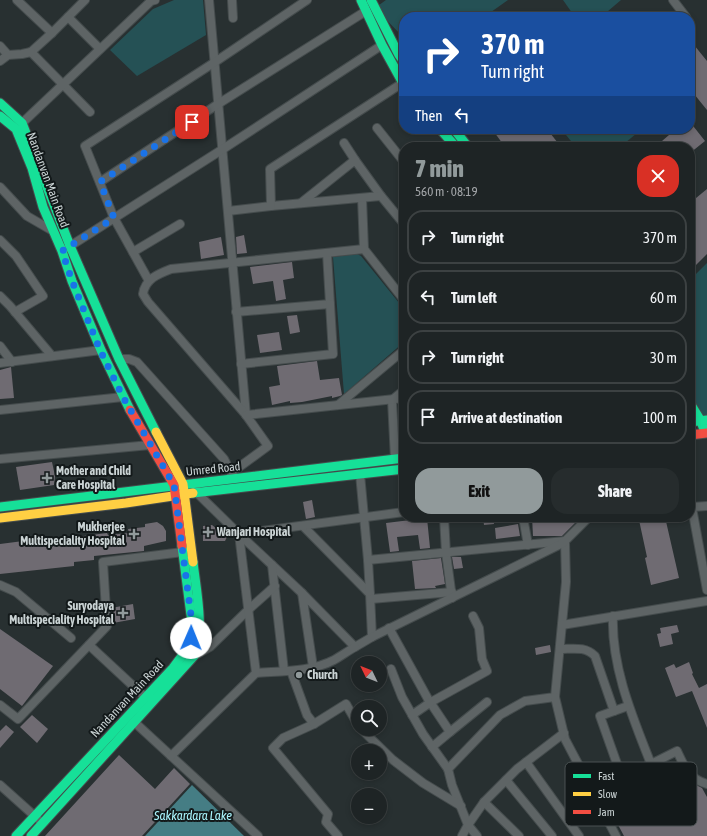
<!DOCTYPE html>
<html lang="en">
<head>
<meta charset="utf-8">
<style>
  :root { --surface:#1e2425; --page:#262c2d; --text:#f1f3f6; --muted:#a1a4a7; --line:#3c4142; --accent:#919a9b }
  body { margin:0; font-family:"Asap Condensed",sans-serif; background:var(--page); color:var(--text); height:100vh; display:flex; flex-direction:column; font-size:15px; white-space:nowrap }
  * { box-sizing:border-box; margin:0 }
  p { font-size:13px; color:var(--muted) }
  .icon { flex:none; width:22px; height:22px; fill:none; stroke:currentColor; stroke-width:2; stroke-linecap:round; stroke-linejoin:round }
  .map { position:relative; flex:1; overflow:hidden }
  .panel { position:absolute; left:399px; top:142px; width:296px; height:380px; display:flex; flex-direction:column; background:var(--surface); border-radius:16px; box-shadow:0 2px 6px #0003,0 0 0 1px var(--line) }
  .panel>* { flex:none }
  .hud { position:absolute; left:399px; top:12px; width:296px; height:122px; border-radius:16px; box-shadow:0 2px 6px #0003,0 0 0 1px var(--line); background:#1a4fa0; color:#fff; overflow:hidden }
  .needle { width:26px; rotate:313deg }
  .fabs { position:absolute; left:351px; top:656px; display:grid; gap:8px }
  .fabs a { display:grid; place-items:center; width:36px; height:36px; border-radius:50%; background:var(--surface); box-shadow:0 2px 6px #0003,0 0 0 1px var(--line); font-size:20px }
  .pin { position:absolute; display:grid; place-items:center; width:34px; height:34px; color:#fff; margin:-17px; border-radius:8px; box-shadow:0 2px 6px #0006 }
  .me { position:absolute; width:44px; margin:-22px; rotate:1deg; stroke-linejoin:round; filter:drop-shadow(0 0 3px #0008) }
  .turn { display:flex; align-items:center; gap:14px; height:84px; padding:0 16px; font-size:18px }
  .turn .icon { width:52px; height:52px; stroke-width:2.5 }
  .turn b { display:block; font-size:28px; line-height:34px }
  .then { display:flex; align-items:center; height:38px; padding:0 16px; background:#0003; gap:8px; font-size:15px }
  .round { display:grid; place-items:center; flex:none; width:42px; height:42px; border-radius:16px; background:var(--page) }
  .headline { display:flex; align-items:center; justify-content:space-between; height:68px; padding:0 16px }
  h1 { font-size:24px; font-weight:800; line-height:30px; color:var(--accent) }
  .cta { display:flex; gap:8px; margin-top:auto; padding:8px 16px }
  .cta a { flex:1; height:46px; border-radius:16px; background:var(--accent); color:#111; font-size:16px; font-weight:800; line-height:46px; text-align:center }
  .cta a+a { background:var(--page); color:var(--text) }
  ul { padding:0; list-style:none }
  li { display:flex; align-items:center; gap:12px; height:54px; margin:0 8px 6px; padding:0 8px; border:2px solid var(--line); border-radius:16px }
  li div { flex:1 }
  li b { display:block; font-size:15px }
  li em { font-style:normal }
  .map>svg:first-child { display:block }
  .green { fill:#255155 }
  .water { fill:#457d84 }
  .building { fill:#6f6b72 }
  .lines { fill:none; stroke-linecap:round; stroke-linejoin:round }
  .street-casing { stroke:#454c4d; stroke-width:10 }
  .fast-casing { stroke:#454c4d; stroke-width:11 }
  .slow-casing { stroke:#454c4d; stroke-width:11 }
  .jam-casing { stroke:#454c4d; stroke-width:11 }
  .street { stroke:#5e6465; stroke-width:8 }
  .fast { stroke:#16e098; stroke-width:9 }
  .slow { stroke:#ffcf43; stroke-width:9 }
  .jam { stroke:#f24e42; stroke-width:9 }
  .route { stroke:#1a73e8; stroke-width:7; stroke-dasharray:0 12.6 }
  .poi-dot { fill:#919a9b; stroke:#13191a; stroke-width:1.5 }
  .labels { text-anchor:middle; stroke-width:4; stroke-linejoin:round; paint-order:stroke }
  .street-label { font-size:12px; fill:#cad3d4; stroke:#13191a }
  .poi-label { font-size:12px; font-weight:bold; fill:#cad3d4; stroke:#13191a; text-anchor:start }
  .water-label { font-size:13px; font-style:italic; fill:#a8f3fc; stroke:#13191a }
  .key { fill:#13191a; stroke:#4a5152; stroke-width:1 }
  .key-label { font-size:11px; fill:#cad3d4 }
</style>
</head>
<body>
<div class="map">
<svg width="707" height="836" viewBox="0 0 707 836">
  <rect width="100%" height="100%" fill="#283031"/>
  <g class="green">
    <path d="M174 0H203L206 35 137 76 110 50 153 9Z"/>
    <path d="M386 0H508L484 17H404V38L375 8Z"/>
    <path d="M563 0H621L601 17H575Z"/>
    <path d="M561 129H642L620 147H576Z"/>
    <path d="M357 254 361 256 404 309V342L344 394 333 257Z"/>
    <path d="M707 263V420L690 405V280Z"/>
  </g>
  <path class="water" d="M192 785 244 836H145Z"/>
  <g class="building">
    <path d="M690 40 707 61V110L690 89Z"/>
    <path d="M690 122 705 141 690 153V147H655L676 129H690Z"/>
    <path d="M492 129H547L561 147H505Z"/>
    <path d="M707 189V254L690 271V203Z"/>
    <path d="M244 235 247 253 237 254 236 237Z"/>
    <path d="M221 237 224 255 201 259 199 242Z"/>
    <path d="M292 262 294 278 283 280 286 299 276 301 273 281 253 284 250 267Z"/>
    <path d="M297 315 300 332 290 334 287 316Z"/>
    <path d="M279 332 282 350 260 353 257 335Z"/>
    <path d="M317 361 320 380 339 378 342 395 340 396 332 398V396L302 402 290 403V401L272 405 269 387 280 385 277 366Z"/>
    <path d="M11 367 14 398 0 399V370Z"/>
    <path d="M52 462 55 476 54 485 20 490 16 467Z"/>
    <path d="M312 500 315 517 306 519 303 502Z"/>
    <path d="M483 517H493L494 524 484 525Z"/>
    <path d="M532 517H581L562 536H533Z"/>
    <path d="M653 517H665L679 578 651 585 645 558 647 557 639 520Z"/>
    <path d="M427 518 430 548 420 549 418 535 397 537 399 551 390 552 386 523Z"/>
    <path d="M157 522 163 526 166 531V541L144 546V551L94 556V560L74 562V566L0 574V544L31 540 52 539V540L107 533 108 535 129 533 128 529 145 527V524Z"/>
    <path d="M518 524 520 536 496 539 495 528Z"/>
    <path d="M212 525 227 537 225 541H203V526Z"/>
    <path d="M452 557H461L463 568 454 569Z"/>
    <path d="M441 558 445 584 435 586 436 588 415 589 412 561Z"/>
    <path d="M133 604 135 619 113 623 111 608Z"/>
    <path d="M677 625 679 632 671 634 673 644 660 647 657 634 661 633 660 628Z"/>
    <path d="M0 629 53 666 22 706 0 689Z"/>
    <path d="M550 645 551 652 536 655 535 648Z"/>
    <path d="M689 662 693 673 692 674 699 688 707 684V728L692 691 676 697 665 668 674 664 676 668Z"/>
    <path d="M32 715 48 729 37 743 20 727Z"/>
    <path d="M6 725 14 732 0 748V731Z"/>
    <path d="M119 755 155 789 174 768 190 784 142 836H45Z"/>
    <path d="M669 784H694L702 788 707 797V836H624L609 808Z"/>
  </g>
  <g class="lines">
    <defs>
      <g id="street">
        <path d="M17 0 52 33"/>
        <path d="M85 0 52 33 31 52 90 112"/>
        <path d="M209 0 246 415"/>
        <path d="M232 0 233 18"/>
        <path d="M673 0 686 17"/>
        <path d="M68 17 100 49"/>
        <path d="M0 46 8 55"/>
        <path d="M0 61 8 55 22 54 31 52"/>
        <path d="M19 126 151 1 155 0"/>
        <path d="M377 128 404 162"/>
        <path d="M344 143 355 160"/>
        <path d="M100 182 218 104 366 11"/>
        <path d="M0 187 27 216 53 231"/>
        <path d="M362 198 364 249"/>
        <path d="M301 203 355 160 381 196"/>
        <path d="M271 206 381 196 404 224"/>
        <path d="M228 211 271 206 270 169 404 82"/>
        <path d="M0 240 16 256 43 296 15 312"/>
        <path d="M67 248 223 149 382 45"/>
        <path d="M133 252 180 224"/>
        <path d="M149 281 114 218 85 146 215 62 307 0"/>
        <path d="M0 296 10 306 52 356"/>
        <path d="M236 312 330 304 327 253"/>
        <path d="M0 346 12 362"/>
        <path d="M119 359H129L137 362 224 459 231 473 232 478"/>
        <path d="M0 363 101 350"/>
        <path d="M241 364 333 354 330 304"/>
        <path d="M338 405 404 350"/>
        <path d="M0 410 123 397"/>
        <path d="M246 415 148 302 143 294C145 279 158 274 171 269L364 249 404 300"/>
        <path d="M0 459 150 445"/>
        <path d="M395 459 392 400 404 390"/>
        <path d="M231 473 268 446 246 415 404 398"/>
        <path d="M360 474 368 560"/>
        <path d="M197 490V493L239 534 302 593"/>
        <path d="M690 497 707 590"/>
        <path d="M692 507 707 506"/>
        <path d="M444 517 446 553 452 598"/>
        <path d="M523 517 528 545"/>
        <path d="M303 526 370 594 372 637"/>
        <path d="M272 565 284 671"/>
        <path d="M0 585 16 592 71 638"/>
        <path d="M370 594 368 560 565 541 566 582 555 697 525 701 500 715 448 769 452 785 468 825 462 836"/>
        <path d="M371 599 452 592"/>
        <path d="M613 616C611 667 633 718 651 764L677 751C685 768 688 778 707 784"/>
        <path d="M562 625 707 601"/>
        <path d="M389 628 428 699 450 732 432 747"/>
        <path d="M89 645 145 697"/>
        <path d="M560 649C573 649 585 646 595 656L614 711"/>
        <path d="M194 656 210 647 248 610 275 586"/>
        <path d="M313 667 302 593 355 647 372 637 563 543 589 517"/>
        <path d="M391 669 402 697 423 734 448 769"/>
        <path d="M291 671 307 715 314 724 283 738 273 748 328 814 326 822 338 836"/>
        <path d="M256 673C281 671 311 672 334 660 341 656 348 651 355 647"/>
        <path d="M555 697 565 739 616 836"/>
        <path d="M0 705 18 719 107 626 103 562 183 552"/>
        <path d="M412 715 431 702 487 671 482 659 479 628 473 616"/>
        <path d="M131 719 258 836"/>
        <path d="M314 724 346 704 358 725"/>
        <path d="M361 729 393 760 423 783 461 806"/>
        <path d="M450 732 487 702"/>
        <path d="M171 756 256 673 239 534 404 512"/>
        <path d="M526 762 579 836"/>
        <path d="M622 778 600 716 628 706"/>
        <path d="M506 780 552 836"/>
        <path d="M0 785 38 819"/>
        <path d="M592 791 651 764"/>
        <path d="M484 802 519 836"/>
        <path d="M477 836 468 825 484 802 517 769 564 733"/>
      </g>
      <g id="fast">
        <path d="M361 0 382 45 404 85"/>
        <path d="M371 0 399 55 404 62"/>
        <path d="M0 103 22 123 70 246 119 359 156 432"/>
        <path d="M0 116 16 129 32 168 43 207 62 251 72 281 101 350 130 410"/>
        <path d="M440 129 456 147"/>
        <path d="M454 129 468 147"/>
        <path d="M690 403 701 421 703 427"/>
        <path d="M690 422 707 420"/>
        <path d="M193 493 404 469"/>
        <path d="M0 507 404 458"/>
        <path d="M16 836 173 668 188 648 192 631V623L182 546"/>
        <path d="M31 836 194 656C205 631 196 589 193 562"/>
      </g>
      <g id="slow">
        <path d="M156 432 183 484 193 562"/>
        <path d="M0 518 126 503 193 493"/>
      </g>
      <g id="jam">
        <path d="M130 410 174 485 182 546"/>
        <path d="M690 435 707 433"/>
      </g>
    </defs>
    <use href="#street" class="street-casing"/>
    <use href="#fast" class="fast-casing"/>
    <use href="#slow" class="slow-casing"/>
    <use href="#jam" class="jam-casing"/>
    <use href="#street" class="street"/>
    <use href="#fast" class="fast"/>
    <use href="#slow" class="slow"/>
    <use href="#jam" class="jam"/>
  </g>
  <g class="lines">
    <path class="route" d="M191 638 192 623 174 485 123 397 100 350 72 281 62 251 114 218 100 182 192 122"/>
  </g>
  <g class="poi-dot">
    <path d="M45 472h4v4h4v4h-4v4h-4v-4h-4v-4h4z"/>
    <path d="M206 526h4v4h4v4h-4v4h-4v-4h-4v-4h4z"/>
    <path d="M132 528h4v4h4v4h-4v4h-4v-4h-4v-4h4z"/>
    <path d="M121 607h4v4h4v4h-4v4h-4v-4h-4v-4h4z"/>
    <circle cx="299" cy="675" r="4"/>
  </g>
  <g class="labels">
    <g class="street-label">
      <text transform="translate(48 180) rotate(70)" y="4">Nandanvan Main Road</text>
      <text transform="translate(213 469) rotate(-6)" y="4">Umred Road</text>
      <text transform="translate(127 699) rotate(-47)" y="4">Nandanvan Main Road</text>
    </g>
    <g class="poi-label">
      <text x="56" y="475">Mother and Child<tspan x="56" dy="14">Care Hospital</tspan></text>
      <text x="125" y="531" text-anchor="end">Mukherjee<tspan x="125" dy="14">Multispeciality Hospital</tspan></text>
      <text x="217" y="536">Wanjari Hospital</text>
      <text x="114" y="610" text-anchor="end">Suryodaya<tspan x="114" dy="14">Multispeciality Hospital</tspan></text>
      <text x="307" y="679">Church</text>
    </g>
    <g class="water-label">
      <text x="193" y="820">Sakkardara Lake</text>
    </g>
  </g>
  <rect x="565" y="762" width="132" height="64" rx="6" class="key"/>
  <rect x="573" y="774" width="18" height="4" fill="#16e098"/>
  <rect x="573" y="792" width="18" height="4" fill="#ffcf43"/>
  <rect x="573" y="810" width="18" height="4" fill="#f24e42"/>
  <g class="key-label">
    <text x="598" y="780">Fast</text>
    <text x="598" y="798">Slow</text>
    <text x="598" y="816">Jam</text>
  </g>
</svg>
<div class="fabs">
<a><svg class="needle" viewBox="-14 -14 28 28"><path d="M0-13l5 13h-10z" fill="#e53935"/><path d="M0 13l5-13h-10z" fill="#a1a4a7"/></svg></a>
<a><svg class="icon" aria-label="search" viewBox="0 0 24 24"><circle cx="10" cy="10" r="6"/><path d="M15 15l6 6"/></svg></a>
<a>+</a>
<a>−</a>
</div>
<div class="pin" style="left:192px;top:122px;background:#d93025"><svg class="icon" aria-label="arrive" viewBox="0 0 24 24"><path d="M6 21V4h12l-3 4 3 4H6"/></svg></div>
<svg class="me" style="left:191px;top:638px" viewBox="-20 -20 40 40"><circle r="19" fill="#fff"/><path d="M0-13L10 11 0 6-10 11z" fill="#1a73e8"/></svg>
<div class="hud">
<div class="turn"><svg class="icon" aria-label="right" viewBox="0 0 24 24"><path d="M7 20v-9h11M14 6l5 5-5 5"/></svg><div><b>370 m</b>Turn right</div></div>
<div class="then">Then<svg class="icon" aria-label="left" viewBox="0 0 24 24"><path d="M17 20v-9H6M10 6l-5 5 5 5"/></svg></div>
</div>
<section class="panel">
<div class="headline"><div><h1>7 min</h1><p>560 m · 08:19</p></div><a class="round" style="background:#d93025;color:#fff"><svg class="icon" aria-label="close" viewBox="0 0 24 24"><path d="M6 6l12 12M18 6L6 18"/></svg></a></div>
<ul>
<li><svg class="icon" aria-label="right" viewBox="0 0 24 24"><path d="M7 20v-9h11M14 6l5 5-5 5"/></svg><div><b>Turn right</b></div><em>370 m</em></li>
<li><svg class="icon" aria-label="left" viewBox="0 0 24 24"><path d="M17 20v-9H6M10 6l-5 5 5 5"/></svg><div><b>Turn left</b></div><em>60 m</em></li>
<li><svg class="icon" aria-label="right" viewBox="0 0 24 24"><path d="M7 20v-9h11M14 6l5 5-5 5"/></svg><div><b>Turn right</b></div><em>30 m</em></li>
<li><svg class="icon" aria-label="arrive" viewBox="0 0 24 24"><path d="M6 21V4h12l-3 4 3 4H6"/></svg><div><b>Arrive at destination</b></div><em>100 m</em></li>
</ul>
<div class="cta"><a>Exit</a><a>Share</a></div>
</section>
</div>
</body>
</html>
